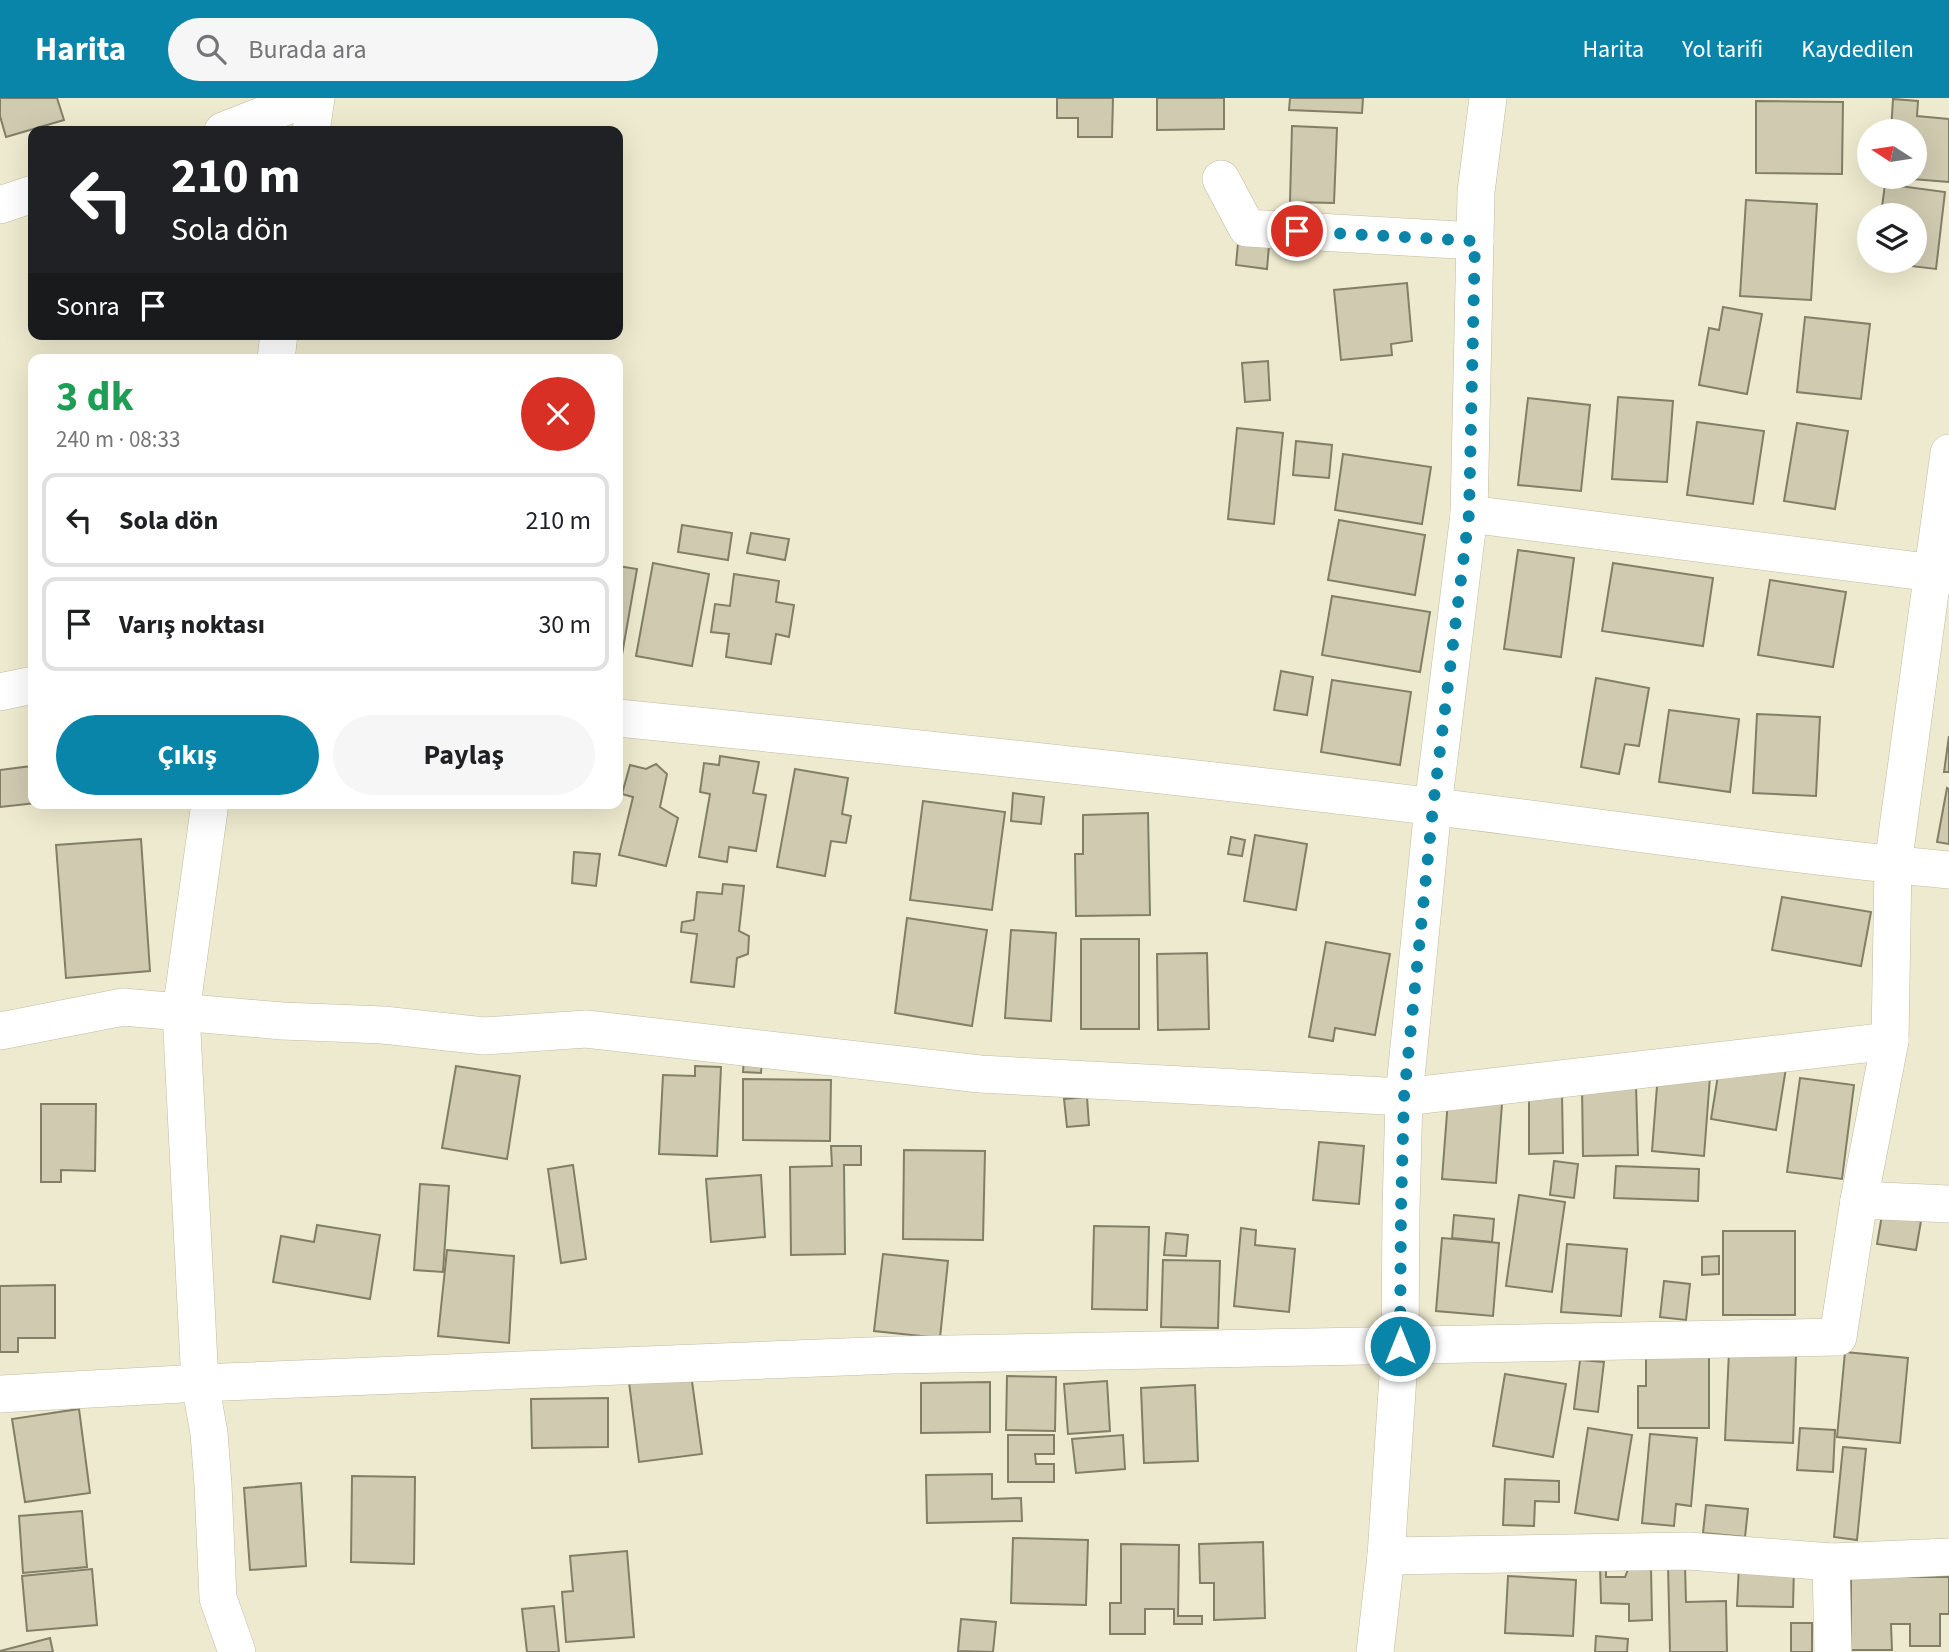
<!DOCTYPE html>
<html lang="tr">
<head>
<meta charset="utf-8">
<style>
  :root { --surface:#fff; --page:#f6f6f6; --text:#202124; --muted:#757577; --line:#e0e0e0; --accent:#0985a9 }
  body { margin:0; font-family:"Source Sans 3",sans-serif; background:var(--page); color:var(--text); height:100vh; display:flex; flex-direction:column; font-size:26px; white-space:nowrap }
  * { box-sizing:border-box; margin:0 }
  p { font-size:23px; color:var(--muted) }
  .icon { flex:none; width:38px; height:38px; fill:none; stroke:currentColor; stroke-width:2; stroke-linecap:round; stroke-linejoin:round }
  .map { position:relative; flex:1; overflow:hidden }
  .drawer { position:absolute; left:28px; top:256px; width:595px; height:455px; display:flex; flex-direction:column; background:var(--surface); border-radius:14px; box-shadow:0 7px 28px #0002 }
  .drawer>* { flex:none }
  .top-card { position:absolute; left:28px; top:28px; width:595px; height:214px; border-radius:14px; box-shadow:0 7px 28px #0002; background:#202124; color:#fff; overflow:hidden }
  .needle { width:46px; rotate:282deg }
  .fabs { position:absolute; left:1857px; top:21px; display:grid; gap:14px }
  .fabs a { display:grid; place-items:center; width:70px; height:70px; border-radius:50%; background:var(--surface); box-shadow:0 7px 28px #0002; font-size:35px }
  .pin { position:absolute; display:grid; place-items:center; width:60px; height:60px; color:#fff; margin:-30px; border:4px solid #fff; border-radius:50%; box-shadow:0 2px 7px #0007 }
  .me { position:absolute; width:77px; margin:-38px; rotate:0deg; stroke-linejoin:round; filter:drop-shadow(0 0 5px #0008) }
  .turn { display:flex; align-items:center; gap:24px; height:147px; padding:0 28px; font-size:32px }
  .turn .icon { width:91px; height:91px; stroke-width:2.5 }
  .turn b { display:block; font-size:49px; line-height:60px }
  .then { display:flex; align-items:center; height:66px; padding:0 28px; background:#0003; gap:14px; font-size:26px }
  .round { display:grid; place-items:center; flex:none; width:74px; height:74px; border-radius:37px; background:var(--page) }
  .overview { display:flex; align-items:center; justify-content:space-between; height:119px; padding:0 28px }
  h1 { font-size:42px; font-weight:700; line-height:52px; color:#1e9e55 }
  .button { display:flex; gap:14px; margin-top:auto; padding:14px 28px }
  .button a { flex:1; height:80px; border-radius:42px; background:var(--accent); color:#fff; font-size:28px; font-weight:700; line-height:80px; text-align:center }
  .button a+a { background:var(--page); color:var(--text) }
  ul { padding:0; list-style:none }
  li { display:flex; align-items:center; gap:21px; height:94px; margin:0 14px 10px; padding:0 14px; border:4px solid var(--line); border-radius:14px }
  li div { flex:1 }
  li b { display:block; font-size:26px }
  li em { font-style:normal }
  header { display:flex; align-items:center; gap:42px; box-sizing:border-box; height:98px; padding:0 35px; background:var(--accent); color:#fff }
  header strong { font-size:33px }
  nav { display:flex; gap:38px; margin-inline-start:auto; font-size:24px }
  .search { width:490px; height:63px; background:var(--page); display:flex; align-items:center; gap:18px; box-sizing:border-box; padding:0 24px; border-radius:38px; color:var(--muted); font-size:26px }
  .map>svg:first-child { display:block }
  .building { fill:#cfcab0; stroke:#837e67; stroke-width:2 }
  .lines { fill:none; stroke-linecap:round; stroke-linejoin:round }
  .minor-casing { stroke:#c0bba2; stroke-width:38 }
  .minor { stroke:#fff; stroke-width:37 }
  .route { stroke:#0985a9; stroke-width:12; stroke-dasharray:0 21.6 }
</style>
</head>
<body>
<header>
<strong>Harita</strong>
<div class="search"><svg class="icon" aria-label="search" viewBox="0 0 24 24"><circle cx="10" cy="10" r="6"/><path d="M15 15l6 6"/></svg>Burada ara</div>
<nav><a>Harita</a><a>Yol tarifi</a><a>Kaydedilen</a></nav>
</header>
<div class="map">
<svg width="1949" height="1554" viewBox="0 0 1949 1554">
  <rect width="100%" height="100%" fill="#eeeacf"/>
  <g class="building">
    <path d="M0 0H57L64 22 6 39 0 18Z"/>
    <path d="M1057 0H1113L1112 39H1078V20H1057Z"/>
    <path d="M1157 0H1224V31L1157 32Z"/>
    <path d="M1290 0H1363L1362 15 1289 12Z"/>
    <path d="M1893 1 1918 3 1917 18 1949 21V84L1887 79H1914V33H1891Z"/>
    <path d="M1756 3 1843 4 1842 76 1756 75Z"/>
    <path d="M1292 28 1337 30 1334 105 1290 104Z"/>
    <path d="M1885 86 1945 94 1936 171 1902 167 1903 163H1914V117H1881Z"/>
    <path d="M1746 102 1817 106 1811 202 1740 198Z"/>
    <path d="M1238 145 1269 148 1267 171 1236 167Z"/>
    <path d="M1407 185 1412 243 1391 246 1392 257 1341 262 1334 192Z"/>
    <path d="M1723 209 1762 216 1747 296 1699 287 1709 230 1719 232Z"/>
    <path d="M1805 219 1870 226 1861 301 1797 294Z"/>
    <path d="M1268 263 1270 302 1245 304 1242 265Z"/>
    <path d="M1618 299 1673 303 1667 384 1612 381Z"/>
    <path d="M1528 300 1590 307 1581 393 1518 387Z"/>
    <path d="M1697 324 1764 333 1753 406 1687 397Z"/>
    <path d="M1797 325 1848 333 1835 411 1784 403Z"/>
    <path d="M1237 330 1283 335 1274 426 1228 421Z"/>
    <path d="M1296 343 1332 347 1329 380 1293 377Z"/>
    <path d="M1343 356 1431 369 1422 426 1335 412Z"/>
    <path d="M1339 422 1425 437 1415 497 1328 482Z"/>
    <path d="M682 427 732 435 728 462 678 454Z"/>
    <path d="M751 435 789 441 785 462 747 455Z"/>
    <path d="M1518 452 1574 460 1561 559 1504 551Z"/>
    <path d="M653 465 709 476 692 568 636 558Z"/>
    <path d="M1613 465 1713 480 1703 548 1602 533Z"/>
    <path d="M618 468 637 471 619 574H618Z"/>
    <path d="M734 476 779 483 776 504 794 507 789 539 776 536 771 566 726 559 729 536 711 534 715 506 730 508Z"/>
    <path d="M1770 482 1846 494 1833 569 1758 557Z"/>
    <path d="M1332 498 1430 514 1420 574 1322 557Z"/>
    <path d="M1281 573 1313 579 1307 617 1274 612Z"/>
    <path d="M1596 580 1649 590 1639 648 1625 646 1619 676 1581 669Z"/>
    <path d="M1332 582 1411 594 1400 667 1321 654Z"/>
    <path d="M1669 612 1739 621 1730 694 1659 684Z"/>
    <path d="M1757 616 1820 619 1816 698 1753 695Z"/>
    <path d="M1949 638V674H1944Z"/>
    <path d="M720 658 759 664 753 695 766 697 756 753 729 749 727 764 699 759 710 696 700 694 704 665 719 667Z"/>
    <path d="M656 666 667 676 660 709 678 720 666 768 619 757 633 699 622 696 630 667 646 671Z"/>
    <path d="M32 668 33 705H36L0 709V672Z"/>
    <path d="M795 671 848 680 842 716 851 718 846 745 831 743 825 778 777 769Z"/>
    <path d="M1947 690 1949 691V746L1937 744Z"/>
    <path d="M1013 695 1044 699 1041 726 1011 723Z"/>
    <path d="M923 703 1005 714 992 812 910 802Z"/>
    <path d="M1148 715 1150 817 1076 818 1075 756H1083V717Z"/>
    <path d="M1255 737 1307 746 1296 812 1244 803Z"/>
    <path d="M1231 739 1245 742 1242 758 1228 756Z"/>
    <path d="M141 741 150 873 66 880 56 747Z"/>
    <path d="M574 754 600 756 596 788 572 785Z"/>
    <path d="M723 786 744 788 739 833 749 838 748 856 737 860 734 889 691 884 697 836 681 834 682 824 694 822 697 794 722 796Z"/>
    <path d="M1782 799 1871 814 1861 868 1772 852Z"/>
    <path d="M907 820 987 832 972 928 895 915Z"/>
    <path d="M1011 832 1056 835 1051 923 1005 920Z"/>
    <rect x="1081" y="841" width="58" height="90"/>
    <path d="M1326 844 1390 856 1375 937 1335 930 1333 943 1309 939Z"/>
    <path d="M1207 855 1209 931 1158 932 1157 856Z"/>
    <path d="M744 958 762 960 761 975 743 974Z"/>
    <path d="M456 968 520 978 507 1061 442 1050Z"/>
    <path d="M695 968 721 969 717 1058 659 1056 663 977 695 978Z"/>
    <path d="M1786 970 1776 1032 1711 1021 1719 971Z"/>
    <path d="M1658 975 1710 979 1704 1058 1652 1053Z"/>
    <path d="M1800 980 1854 987 1842 1081 1787 1074Z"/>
    <path d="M743 981 831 982 830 1043 743 1042Z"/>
    <path d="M1636 987 1638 1057 1583 1058 1582 988Z"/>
    <path d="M1562 994 1563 1055 1529 1056V995Z"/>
    <path d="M1087 999 1089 1027 1067 1029 1064 1001Z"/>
    <path d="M1448 1002 1502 1006 1496 1085 1442 1081Z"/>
    <path d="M41 1006H96L95 1073 61 1072V1084H41Z"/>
    <path d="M1319 1044 1364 1048 1359 1106 1313 1102Z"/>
    <path d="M831 1048H861V1067H844L845 1156 791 1157 790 1069 832 1068Z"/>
    <path d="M904 1052 985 1053 983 1142 903 1141Z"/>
    <path d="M1554 1063 1578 1066 1574 1100 1550 1097Z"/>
    <path d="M573 1067 586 1161 561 1165 548 1071Z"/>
    <path d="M1616 1068 1699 1071 1698 1103 1614 1100Z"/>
    <path d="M761 1077 765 1139 711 1144 706 1081Z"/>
    <path d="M420 1086 449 1088 443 1174 414 1172Z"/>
    <path d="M1519 1097 1565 1104 1552 1194 1506 1188Z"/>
    <path d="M1454 1117 1494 1121 1492 1144 1452 1140Z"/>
    <path d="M1882 1117 1921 1123 1916 1152 1877 1146Z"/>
    <path d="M317 1127 380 1137 370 1201 273 1184 281 1138 314 1144Z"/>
    <path d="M1094 1128 1149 1129 1147 1212 1092 1211Z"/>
    <path d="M1241 1130 1256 1132 1255 1147 1295 1151 1289 1214 1234 1208Z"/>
    <rect x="1723" y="1133" width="72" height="84"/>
    <path d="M1166 1135 1188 1137 1186 1158 1164 1157Z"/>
    <path d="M1442 1140 1499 1145 1493 1218 1436 1213Z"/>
    <path d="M1567 1146 1627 1151 1621 1218 1561 1214Z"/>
    <path d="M447 1152 514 1158 509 1245 438 1238Z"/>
    <path d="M883 1156 948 1163 940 1240 874 1233Z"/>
    <path d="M1719 1158V1176L1702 1177V1159Z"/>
    <path d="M1163 1162 1220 1163 1218 1230 1161 1229Z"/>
    <path d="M1664 1183 1690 1186 1686 1222 1660 1219Z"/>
    <path d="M55 1187V1240H18V1254H0V1188Z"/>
    <path d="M1646 1248H1709V1330H1638V1288H1646Z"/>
    <path d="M1729 1253 1796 1256 1793 1345 1725 1342Z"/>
    <path d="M1845 1254 1908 1260 1900 1345 1837 1339Z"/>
    <path d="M1580 1262 1604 1264 1598 1314 1574 1311Z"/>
    <path d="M691 1276 702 1356 639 1364 629 1284Z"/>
    <path d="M1505 1276 1566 1286 1553 1359 1493 1348Z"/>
    <path d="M1007 1278 1056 1279 1055 1333 1006 1332Z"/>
    <path d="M1107 1283 1110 1333 1068 1336 1064 1286Z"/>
    <path d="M990 1284V1334L921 1335V1285Z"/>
    <path d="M1195 1287 1198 1363 1144 1365 1141 1290Z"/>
    <path d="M608 1300V1349L532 1350 531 1301Z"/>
    <path d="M79 1311 90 1395 25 1404 12 1321Z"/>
    <path d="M1588 1330 1632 1337 1618 1422 1575 1415Z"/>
    <path d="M1800 1330 1835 1332 1833 1374 1797 1372Z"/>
    <path d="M1650 1336 1697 1340 1691 1408 1676 1406 1674 1428 1642 1425Z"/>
    <path d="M1008 1337H1054V1356H1035L1036 1366H1054V1384H1008Z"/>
    <path d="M1123 1337 1125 1371 1076 1375 1072 1341Z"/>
    <path d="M1843 1349 1866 1351 1857 1442 1834 1439Z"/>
    <path d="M992 1376V1401L1021 1400 1022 1423 927 1425 926 1377Z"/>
    <path d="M352 1378 415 1379 414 1466 351 1464Z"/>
    <path d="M1505 1381 1559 1383V1404L1535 1403 1534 1428 1503 1427Z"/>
    <path d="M301 1385 306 1468 250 1472 244 1390Z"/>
    <path d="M1706 1407 1748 1411 1745 1439 1703 1435Z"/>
    <path d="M82 1413 87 1469 23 1475 19 1418Z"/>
    <path d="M1013 1440 1088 1442 1086 1507 1011 1505Z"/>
    <path d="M1263 1444 1265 1520 1214 1522V1485H1200L1199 1446Z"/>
    <path d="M1121 1446 1179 1447 1178 1518H1202V1526H1174V1511H1145V1536H1110V1505H1121Z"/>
    <path d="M627 1453 634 1539 566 1544 562 1494 573 1493 570 1458Z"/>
    <path d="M1668 1467H1685L1686 1504 1726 1503 1727 1554H1670Z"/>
    <path d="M1739 1467 1794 1468 1793 1509 1737 1508Z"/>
    <path d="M1600 1468H1606V1479H1625L1629 1469H1651L1652 1522 1629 1523V1506L1601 1505Z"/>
    <path d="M92 1471 97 1527 27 1533 22 1478Z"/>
    <path d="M1508 1478 1576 1482 1573 1538 1505 1535Z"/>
    <path d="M1851 1479H1949V1516H1940V1548H1910V1526H1891L1892 1552H1851Z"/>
    <path d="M554 1508 559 1554H527L522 1511Z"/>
    <path d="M961 1521 996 1524 993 1554 958 1553Z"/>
    <rect x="1791" y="1525" width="21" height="29"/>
    <path d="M1596 1538 1628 1541 1627 1554H1595Z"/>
    <path d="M50 1540 53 1554H0V1553Z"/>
  </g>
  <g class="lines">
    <defs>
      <g id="minor">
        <path d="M223 33 307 0"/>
        <path d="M311 33 316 0"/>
        <path d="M1221 81 1247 130 1475 143"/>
        <path d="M0 107 33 96"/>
        <path d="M276 261 279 236"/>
        <path d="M1469 416 1949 477"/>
        <path d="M0 594 33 587"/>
        <path d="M618 620C888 647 1158 675 1428 708 1602 729 1775 756 1949 772"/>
        <path d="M210 705 181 914 200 1285 209 1335 213 1387 218 1500 237 1554"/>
        <path d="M0 933 123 909 282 923 383 927 484 938 586 931 980 976 1404 999 1890 943"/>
        <path d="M1859 1102 1949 1106"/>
        <path d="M0 1296 200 1285 894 1257 1838 1239 1859 1102 1890 943 1893 767 1949 355"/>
        <path d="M1386 1458 1688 1453 1831 1464 1949 1459"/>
        <path d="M1831 1464 1833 1554"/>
        <path d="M1375 1554 1386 1458 1400 1248 1401 1112 1404 999 1433 709 1469 416 1476 94 1488 0"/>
      </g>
    </defs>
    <use href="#minor" class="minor-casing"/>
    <use href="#minor" class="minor"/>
  </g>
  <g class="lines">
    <path class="route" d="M1297 133 1475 143 1469 416 1433 709 1404 999 1401 1112 1400 1248"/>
  </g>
</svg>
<div class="fabs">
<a><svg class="needle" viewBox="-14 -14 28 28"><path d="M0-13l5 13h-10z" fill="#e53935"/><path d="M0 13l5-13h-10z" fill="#757577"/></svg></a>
<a><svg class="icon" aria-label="layers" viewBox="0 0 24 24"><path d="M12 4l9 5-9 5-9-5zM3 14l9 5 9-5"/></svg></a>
</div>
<div class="pin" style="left:1297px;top:133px;background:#d93025"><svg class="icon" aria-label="arrive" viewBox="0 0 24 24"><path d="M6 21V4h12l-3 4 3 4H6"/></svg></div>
<svg class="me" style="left:1400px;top:1248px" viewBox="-20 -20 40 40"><circle r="17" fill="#0985a9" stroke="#fff" stroke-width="3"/><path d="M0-11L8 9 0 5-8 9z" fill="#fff"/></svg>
<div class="top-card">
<div class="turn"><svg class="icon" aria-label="left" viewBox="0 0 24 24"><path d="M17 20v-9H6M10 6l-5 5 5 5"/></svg><div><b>210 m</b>Sola dön</div></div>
<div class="then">Sonra<svg class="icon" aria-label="arrive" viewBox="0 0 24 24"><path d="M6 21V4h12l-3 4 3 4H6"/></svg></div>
</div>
<section class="drawer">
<div class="overview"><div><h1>3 dk</h1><p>240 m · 08:33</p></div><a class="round" style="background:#d93025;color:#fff"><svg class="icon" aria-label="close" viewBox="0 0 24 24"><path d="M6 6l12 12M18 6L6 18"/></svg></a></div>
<ul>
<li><svg class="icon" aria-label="left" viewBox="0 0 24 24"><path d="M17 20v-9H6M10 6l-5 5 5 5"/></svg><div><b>Sola dön</b></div><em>210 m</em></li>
<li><svg class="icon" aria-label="arrive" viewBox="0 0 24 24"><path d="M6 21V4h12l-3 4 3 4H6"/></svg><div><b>Varış noktası</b></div><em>30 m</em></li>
</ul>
<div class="button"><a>Çıkış</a><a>Paylaş</a></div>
</section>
</div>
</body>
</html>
